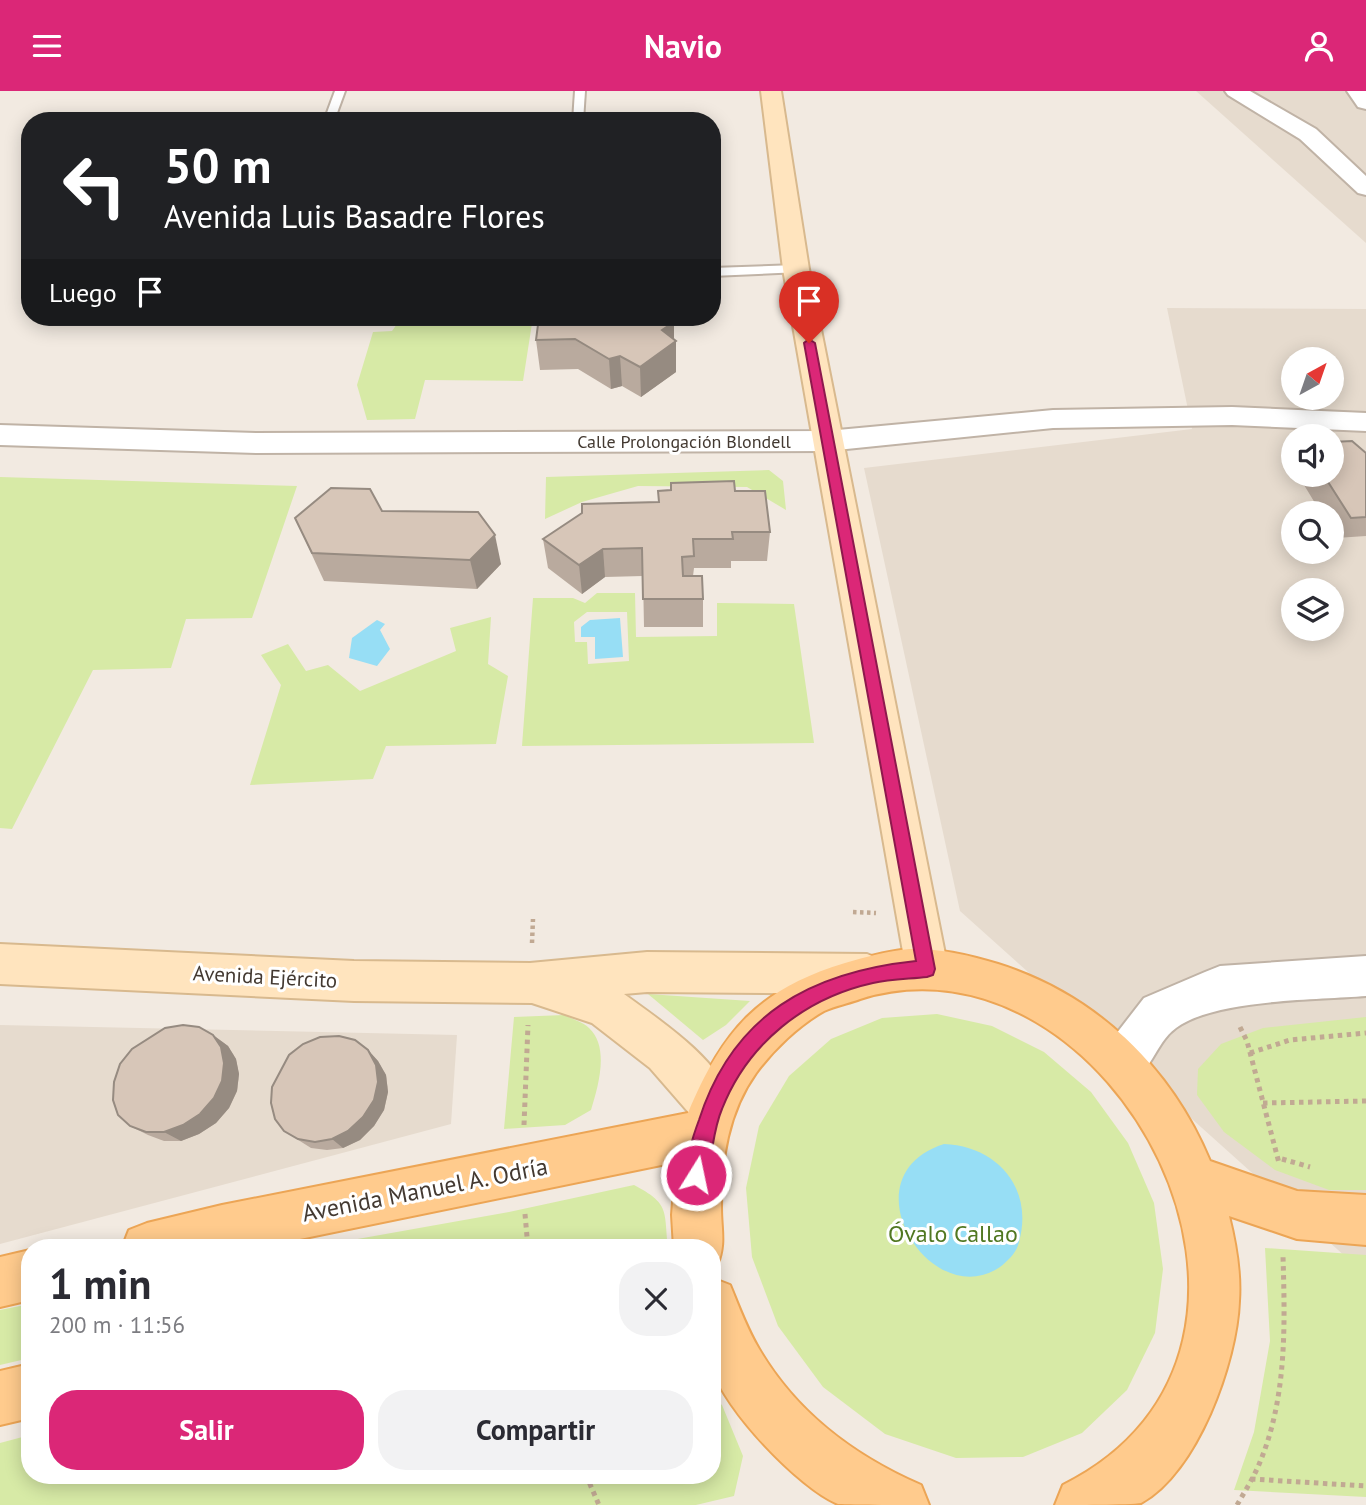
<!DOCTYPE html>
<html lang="es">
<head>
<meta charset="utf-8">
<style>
  :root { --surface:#fff; --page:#f2f2f3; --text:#2b2b33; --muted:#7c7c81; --accent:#db2777 }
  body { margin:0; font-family:"PT Sans",sans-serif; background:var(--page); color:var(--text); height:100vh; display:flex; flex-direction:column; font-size:26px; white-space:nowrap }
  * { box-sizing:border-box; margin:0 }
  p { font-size:23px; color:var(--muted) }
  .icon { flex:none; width:38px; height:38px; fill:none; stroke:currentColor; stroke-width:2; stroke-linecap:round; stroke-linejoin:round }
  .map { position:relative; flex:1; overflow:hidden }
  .side { position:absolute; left:21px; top:1148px; width:700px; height:245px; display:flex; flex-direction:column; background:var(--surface); border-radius:28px; box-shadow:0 4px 18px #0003 }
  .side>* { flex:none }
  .guide { position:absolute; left:21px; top:21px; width:700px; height:214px; border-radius:28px; box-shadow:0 4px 18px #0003; background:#202124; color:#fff; overflow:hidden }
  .needle { width:46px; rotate:40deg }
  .tools { position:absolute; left:1281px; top:256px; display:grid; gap:14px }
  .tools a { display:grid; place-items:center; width:63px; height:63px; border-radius:50%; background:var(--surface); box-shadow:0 4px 18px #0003; font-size:35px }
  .pin { position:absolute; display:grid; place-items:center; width:60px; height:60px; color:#fff; margin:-72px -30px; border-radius:50% 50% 50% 0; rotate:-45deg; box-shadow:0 0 7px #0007 }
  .pin .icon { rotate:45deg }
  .me { position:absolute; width:77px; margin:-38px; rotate:10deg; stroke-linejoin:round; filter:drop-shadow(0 0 5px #0008) }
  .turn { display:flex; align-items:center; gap:24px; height:147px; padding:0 28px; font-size:32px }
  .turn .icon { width:91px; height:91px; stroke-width:2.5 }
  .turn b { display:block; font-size:49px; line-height:60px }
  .then { display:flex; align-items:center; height:66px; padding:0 28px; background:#0003; gap:14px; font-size:26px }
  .round { display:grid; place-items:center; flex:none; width:74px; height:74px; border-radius:28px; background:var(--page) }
  .head { display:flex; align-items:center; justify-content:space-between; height:119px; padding:0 28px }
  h1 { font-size:42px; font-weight:700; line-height:52px }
  .primary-button { display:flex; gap:14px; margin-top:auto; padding:14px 28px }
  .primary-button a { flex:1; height:80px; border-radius:28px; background:var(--accent); color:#fff; font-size:28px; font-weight:700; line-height:80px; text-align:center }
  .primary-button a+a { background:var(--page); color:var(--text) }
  header { display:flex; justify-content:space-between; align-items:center; height:91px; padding:0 28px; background:var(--accent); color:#fff; font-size:32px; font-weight:700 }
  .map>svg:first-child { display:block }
  .residential { fill:#e6dbce; fill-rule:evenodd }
  .green { fill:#d7eaa6; fill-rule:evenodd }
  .water { fill:#97def5 }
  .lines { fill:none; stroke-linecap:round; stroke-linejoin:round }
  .lane-casing { stroke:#c0b3a6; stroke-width:4 }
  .street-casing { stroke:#c0b3a6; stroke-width:4 }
  .secondary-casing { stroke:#d8b98e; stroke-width:4 }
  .primary-casing { stroke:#eca555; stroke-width:4 }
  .path-far1 { stroke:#c1a993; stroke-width:4.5; stroke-dasharray:3.5 3.5; stroke-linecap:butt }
  .path { stroke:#c1a993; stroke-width:5; stroke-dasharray:4.5 4.5; stroke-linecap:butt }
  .lane { fill:#fff; fill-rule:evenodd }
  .street { fill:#fff; fill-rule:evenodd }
  .secondary { fill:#ffe4be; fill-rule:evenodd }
  .primary { fill:#ffcb8d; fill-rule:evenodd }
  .wall { fill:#b9aa9e }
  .shaded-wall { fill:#968b81 }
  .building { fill:#d7c6b8; stroke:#968b81; stroke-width:2 }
  .route { fill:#db2777; stroke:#8e194d; stroke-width:2 }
  .labels { text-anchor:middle; stroke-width:6; stroke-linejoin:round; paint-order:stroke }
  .far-street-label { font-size:18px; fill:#433931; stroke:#fff }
  .street-label { font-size:21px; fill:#433931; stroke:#fff }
  .near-street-label { font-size:24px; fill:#433931; stroke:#fff }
  .near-park-label { font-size:24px; fill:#517822; stroke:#fff }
</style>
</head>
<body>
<header><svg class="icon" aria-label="menu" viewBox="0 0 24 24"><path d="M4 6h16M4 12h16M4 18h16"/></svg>Navio<svg class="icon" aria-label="person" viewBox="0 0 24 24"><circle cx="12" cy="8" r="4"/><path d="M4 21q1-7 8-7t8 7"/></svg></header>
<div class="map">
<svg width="1366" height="1414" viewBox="0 0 1366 1414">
  <rect width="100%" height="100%" fill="#f2eae1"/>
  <g class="residential">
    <path d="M1196 0H1366V152Z"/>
    <path d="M1167 217 1366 218V1184L960 820 864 377 1192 338ZM1293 268H1332V306H1293ZM1293 345H1332V383H1293ZM1293 422H1332V460H1293ZM1293 499H1332V537H1293Z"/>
    <path d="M0 934 457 944 451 1033 0 1153Z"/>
  </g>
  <g class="green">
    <path d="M402 226H533L523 290 425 289 415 328 367 329 357 294 373 241 392 240Z"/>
    <path d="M769 379 783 390 786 419 747 396 638 395 582 411 545 428 546 386Z"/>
    <path d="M0 386 297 395 252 527 186 528 171 577 93 579 12 738 0 737Z"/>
    <path d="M597 502H635L636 546 717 545V512L794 513 814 652 522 655 533 507H573L585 512ZM587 521H627L629 570 588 573 587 551H575L574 531Z"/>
    <path d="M491 526 488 573 508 585 496 653 386 655 373 688 250 694 281 594 261 564 288 553 306 580 328 574 360 600 456 560 450 537Z"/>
    <path d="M648 903 750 910 726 934 703 949Z"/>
    <path d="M937 923 992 935 1044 961 1091 1001 1128 1052 1154 1112 1163 1178 1155 1242 1127 1299 1082 1342 1023 1366 956 1367 885 1343 823 1296 778 1235 752 1166 746 1097 759 1035 789 985 831 948 882 927Z"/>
    <path d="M564 924C572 928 583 931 589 937 610 956 598 996 591 1019L565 1034 504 1038 514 926Z"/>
    <path d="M1366 926V1099H1329L1275 1079 1224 1041 1197 1004 1198 978 1221 953 1263 937Z"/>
    <path d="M634 1094C670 1113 664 1119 668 1157H307L509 1121Z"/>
    <path d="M1265 1157 1366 1164V1406L1234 1399 1254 1341 1270 1250Z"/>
    <path d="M30 1213V1267L0 1274V1219Z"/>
    <path d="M712 1306 722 1314 743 1365 734 1405 696 1414H0V1352L30 1344V1384H712Z"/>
  </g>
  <g class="water">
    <path d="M620 527 623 566 595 568V546H581V536L590 529Z"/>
    <path d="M377 529 385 533 380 539 390 558 377 575 349 567 352 547Z"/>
    <path d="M944 1053C997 1055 1034 1097 1019 1151 1017 1161 1008 1170 1000 1176 931 1223 844 1085 944 1053Z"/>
  </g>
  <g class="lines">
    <defs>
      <g id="lane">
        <path d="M335 0H345L334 30H324Z"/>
        <path d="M575 0H585L583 30H573Z"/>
        <path d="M796 174 800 175V181L712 185V177Z"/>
      </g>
      <g id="street">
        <path d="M1225 0H1250L1316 38 1366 85V104L1358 102 1300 48 1228 4Z"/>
        <path d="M1347 0H1366V18L1358 16Z"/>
        <path d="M1232 316 1366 322V340L1232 334 1053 337 827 360 256 362 0 354V334L256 342 827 340 1053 319Z"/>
        <path d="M1366 865V905C1317 909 1215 908 1176 937 1153 954 1155 981 1122 994L1106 988 1099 972 1106 956 1144 907 1205 881 1220 875Z"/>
      </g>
      <g id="secondary">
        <path d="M761 0H781L809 178 948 878 942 892 927 898 912 892 906 878 783 178Z"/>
        <path d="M0 853 354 870 530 872 647 861 867 863 882 869 888 883 882 897 867 903 647 901 624 903C665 933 716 966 736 1015L729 1031 713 1038 697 1031 650 977 592 932 532 912 354 910 0 893Z"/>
      </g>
      <g id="primary">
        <path d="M909 858C939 857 969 864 998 873 1096 904 1171 976 1210 1070L1297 1100 1366 1104V1154L1297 1148 1229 1125C1236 1153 1241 1182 1239 1210 1237 1271 1197 1382 1141 1412 1130 1414 1071 1414 1055 1414L1063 1394C1339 1257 1112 829 860 908 849 912 835 915 824 920 799 934 773 959 756 982 728 1021 721 1069 721 1116 721 1140 726 1152 717 1175L712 1176V1157H674L672 1124 676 1071 256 1157H122L129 1139 147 1132 222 1114 688 1022C722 940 759 898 845 872 866 866 887 860 909 858Z"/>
        <path d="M30 1159V1209L0 1216V1166Z"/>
        <path d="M712 1187 730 1194C739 1216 747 1238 759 1258 796 1321 854 1365 921 1394L929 1414C912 1414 850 1414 838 1413 800 1398 723 1317 713 1278 708 1260 712 1208 712 1187Z"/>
        <path d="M30 1273V1327L0 1334V1280Z"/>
      </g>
    </defs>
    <use href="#lane" class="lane-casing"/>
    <use href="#street" class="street-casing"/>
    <use href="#secondary" class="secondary-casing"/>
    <use href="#primary" class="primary-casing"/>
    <g class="path-far1">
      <path d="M853 821 876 822"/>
      <path d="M532 852 533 828"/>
    </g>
    <g class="path">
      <path d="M1240 936 1247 950 1279 1072"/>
      <path d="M1250 962 1290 949 1366 942"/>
      <path d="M1263 1012 1366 1010"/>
      <path d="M524 1034 528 934"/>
      <path d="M1282 1068 1310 1076"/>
      <path d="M525 1123 528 1157"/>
      <path d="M586 1384 599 1414"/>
      <path d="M1251 1388 1366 1395"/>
      <path d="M1237 1414C1245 1400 1254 1386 1260 1371 1287 1306 1285 1234 1283 1165"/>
    </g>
    <use href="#lane" class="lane"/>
    <use href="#street" class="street"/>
    <use href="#secondary" class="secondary"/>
    <use href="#primary" class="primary"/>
  </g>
  <g class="wall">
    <path d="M539 226 674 248 676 250V281L641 306 622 295 611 298 578 278 540 279 536 249Z"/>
    <path d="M1366 362V445L1336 447 1332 440V422H1321L1298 384 1332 383Z"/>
    <path d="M735 400 770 441 767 470H731V477H694L693 485 703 508V536H644L643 485 605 486 582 503 548 477 543 448 658 411Z"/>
    <path d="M382 420 501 473 477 498 324 490 295 427Z"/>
    <path d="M213 944 228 955 236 968 239 983 237 1000 229 1017 216 1032 199 1043 181 1050H164L148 1044 130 1035Z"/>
    <path d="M368 959 378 970 386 984 388 1001 384 1019 374 1035 360 1049 343 1057 327 1059 311 1057 284 1040Z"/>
  </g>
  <g class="shaded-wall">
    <path d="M674 231V252L676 250V281L641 306 640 276 662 239Z"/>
    <path d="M620 265 622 295 611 298 609 268Z"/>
    <path d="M495 444 501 473 477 498 470 469Z"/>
    <path d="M603 458 605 486 582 503 579 474Z"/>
    <path d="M213 944 228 955 236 968 239 983 237 1000 229 1017 216 1032 199 1043 181 1050 164 1041Z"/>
    <path d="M368 959 378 970 386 984 388 1001 384 1019 374 1035 360 1049 343 1057 332 1048Z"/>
  </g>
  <g class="building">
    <path d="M539 226H664L674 231 662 239 676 250 640 276 620 265 609 268 575 248 536 249Z"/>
    <path d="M1352 350 1366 362V426L1351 427 1323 383H1332V351Z"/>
    <path d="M734 390 735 400H765L770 441H732L733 448H693L694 465 682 466 683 485H702L703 508H643L642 457 603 458 579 474 543 448 582 422V413L659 411 658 400 671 399V392Z"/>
    <path d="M331 397 370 398 382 420 478 421 495 444 470 469 312 462 295 427Z"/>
    <path d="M183 934 199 936 213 944 221 956 224 972 222 990 214 1007 200 1023 183 1034 164 1041H146L130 1035 118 1024 113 1009 114 991 120 973 132 958 165 937Z"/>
    <path d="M339 945 355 949 368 959 376 974 378 991 374 1009 363 1026 348 1040 332 1048 315 1051 298 1048 284 1040 275 1028 271 1012 272 996 289 964 303 953 320 946Z"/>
  </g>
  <path class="route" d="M809 248 815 252 935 878 933 884 927 886C909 888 890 888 873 892 805 907 748 952 722 1018 712 1041 713 1068 704 1091L696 1094 689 1091C683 1074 693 1045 699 1029 733 923 811 881 916 870L804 252Z"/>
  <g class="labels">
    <g class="far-street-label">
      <text x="684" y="357">Calle Prolongación Blondell</text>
    </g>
    <g class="street-label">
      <text transform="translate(265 886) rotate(3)" y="7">Avenida Ejército</text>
    </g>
    <g class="near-street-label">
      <text transform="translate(425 1099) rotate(-11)" y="8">Avenida Manuel A. Odría</text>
    </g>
    <g class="near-park-label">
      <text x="953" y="1151">Óvalo Callao</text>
    </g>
  </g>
</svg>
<div class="tools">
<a><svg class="needle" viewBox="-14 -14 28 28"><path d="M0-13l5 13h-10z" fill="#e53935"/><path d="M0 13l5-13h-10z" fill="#7c7c81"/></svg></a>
<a><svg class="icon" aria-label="sound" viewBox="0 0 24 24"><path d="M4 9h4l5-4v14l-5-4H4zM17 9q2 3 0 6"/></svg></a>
<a><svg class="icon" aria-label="search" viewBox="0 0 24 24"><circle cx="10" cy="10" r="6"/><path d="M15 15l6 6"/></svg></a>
<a><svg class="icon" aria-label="layers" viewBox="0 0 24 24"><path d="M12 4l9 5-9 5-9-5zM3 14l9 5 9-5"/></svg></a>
</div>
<div class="pin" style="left:809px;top:252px;background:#d93025"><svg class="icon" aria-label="arrive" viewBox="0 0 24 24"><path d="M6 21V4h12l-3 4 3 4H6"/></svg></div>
<svg class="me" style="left:696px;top:1084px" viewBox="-20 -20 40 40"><circle r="17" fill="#db2777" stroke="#fff" stroke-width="3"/><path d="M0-11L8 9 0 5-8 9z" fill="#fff"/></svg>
<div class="guide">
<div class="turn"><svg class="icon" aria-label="left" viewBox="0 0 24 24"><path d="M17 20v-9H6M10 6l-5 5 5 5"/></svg><div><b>50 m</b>Avenida Luis Basadre Flores</div></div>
<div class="then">Luego<svg class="icon" aria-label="arrive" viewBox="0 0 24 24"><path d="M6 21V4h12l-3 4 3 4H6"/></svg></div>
</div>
<section class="side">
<div class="head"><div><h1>1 min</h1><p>200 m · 11:56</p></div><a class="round"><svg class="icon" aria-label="close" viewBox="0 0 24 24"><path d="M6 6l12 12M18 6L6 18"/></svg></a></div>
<div class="primary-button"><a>Salir</a><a>Compartir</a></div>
</section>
</div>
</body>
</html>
